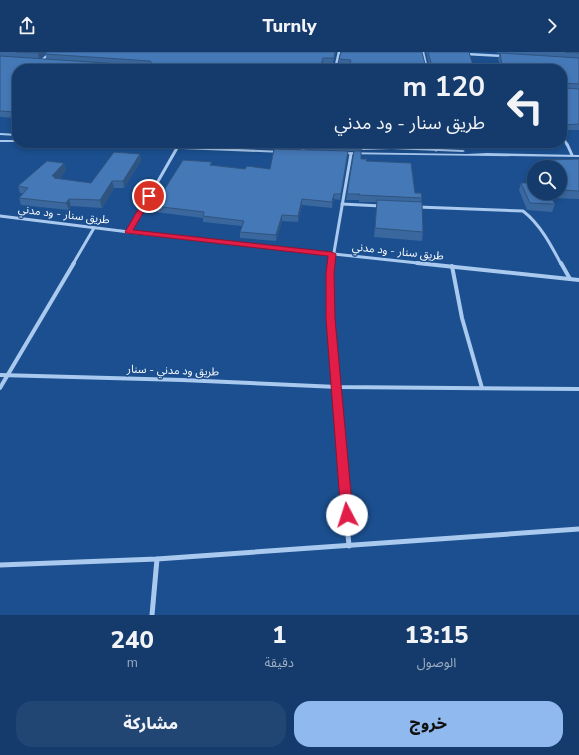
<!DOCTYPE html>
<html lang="ar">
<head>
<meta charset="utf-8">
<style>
  :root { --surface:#143b6b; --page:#214673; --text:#f1f3f6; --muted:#9dadc1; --line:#33557e; --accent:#90b9f0 }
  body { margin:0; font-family:"Nunito Sans","Noto Sans Arabic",sans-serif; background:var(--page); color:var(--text); direction:rtl; height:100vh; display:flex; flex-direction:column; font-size:15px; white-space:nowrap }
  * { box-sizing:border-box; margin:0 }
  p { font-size:13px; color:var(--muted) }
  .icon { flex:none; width:22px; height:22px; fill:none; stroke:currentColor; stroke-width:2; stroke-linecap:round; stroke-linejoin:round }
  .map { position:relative; height:563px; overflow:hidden; direction:ltr }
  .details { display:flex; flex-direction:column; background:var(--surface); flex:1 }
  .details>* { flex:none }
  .top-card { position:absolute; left:12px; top:12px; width:555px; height:84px; border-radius:16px; box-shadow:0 2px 6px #0003,0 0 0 1px var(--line); direction:rtl; background:#143b6b; color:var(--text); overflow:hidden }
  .controls { position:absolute; left:527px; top:108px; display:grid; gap:8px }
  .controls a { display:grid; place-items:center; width:40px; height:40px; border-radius:50%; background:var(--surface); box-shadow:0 2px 6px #0003,0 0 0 1px var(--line); font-size:20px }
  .pin { position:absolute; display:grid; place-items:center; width:34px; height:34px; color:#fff; margin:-17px; border:2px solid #fff; border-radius:50%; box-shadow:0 1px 4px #0007 }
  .me { position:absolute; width:44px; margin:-22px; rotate:355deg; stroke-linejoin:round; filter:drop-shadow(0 0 3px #0008) }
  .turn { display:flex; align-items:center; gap:14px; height:84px; padding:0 16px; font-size:18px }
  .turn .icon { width:52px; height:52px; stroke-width:2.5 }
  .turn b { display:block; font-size:28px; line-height:34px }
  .eta { display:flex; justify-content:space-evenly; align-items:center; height:68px; text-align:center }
  .eta b { font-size:24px; font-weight:800; line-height:28px }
  .button { display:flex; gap:8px; margin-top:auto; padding:8px 16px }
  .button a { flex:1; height:46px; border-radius:16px; background:var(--accent); color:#111; font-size:16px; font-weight:800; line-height:46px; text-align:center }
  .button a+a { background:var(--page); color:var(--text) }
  header { display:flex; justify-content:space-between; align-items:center; height:52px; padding:0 16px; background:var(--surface); font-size:18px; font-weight:800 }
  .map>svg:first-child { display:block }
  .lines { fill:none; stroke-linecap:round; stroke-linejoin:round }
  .minor-far3 { stroke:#a9c9ee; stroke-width:2.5 }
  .minor-far2 { stroke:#a9c9ee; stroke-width:3 }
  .minor-far1 { stroke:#a9c9ee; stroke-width:4 }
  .minor { stroke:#a9c9ee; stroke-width:5 }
  .tertiary { fill:#a9c9ee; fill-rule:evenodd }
  .wall { fill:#3a679d }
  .shaded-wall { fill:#305480 }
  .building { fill:#4478b7; stroke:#305480 }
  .route { fill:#e11d48; stroke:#92132f }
  .labels { text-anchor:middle; stroke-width:3; stroke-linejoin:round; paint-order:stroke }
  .street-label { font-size:11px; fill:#fff; stroke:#1b4f8f }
</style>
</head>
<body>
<header><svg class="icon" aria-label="forward" viewBox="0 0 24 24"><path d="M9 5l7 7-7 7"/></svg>Turnly<svg class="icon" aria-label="share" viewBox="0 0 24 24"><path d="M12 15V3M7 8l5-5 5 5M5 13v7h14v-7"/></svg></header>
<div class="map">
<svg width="579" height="563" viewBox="0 0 579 563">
  <rect width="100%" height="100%" fill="#1b4f8f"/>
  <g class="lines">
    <g class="minor-far3">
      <path d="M423 0 427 17"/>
      <path d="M466 2 503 4"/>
      <path d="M40 10 51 0"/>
      <path d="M335 17 339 0"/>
      <path d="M562 82 567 93"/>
      <path d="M436 91V93"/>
      <path d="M305 93 306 91"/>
    </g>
    <g class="minor-far2">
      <path d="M436 92V98"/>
      <path d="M567 92 572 103"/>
      <path d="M303 97 306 92"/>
      <path d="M342 152 381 154"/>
      <path d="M418 155 523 159C540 172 551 193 561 212"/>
      <path d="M0 164 129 180 427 212"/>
      <path d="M129 180 177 96"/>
      <path d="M73 212 94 176"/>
      <path d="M332 212 351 102"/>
    </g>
    <g class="minor-far1">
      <path d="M332 211C324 256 334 319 338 365"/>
      <path d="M417 211 579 228"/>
      <path d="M561 211 570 227"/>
      <path d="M452 214 462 266 482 336"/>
      <path d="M0 323 182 328 337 335 579 337"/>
      <path d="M0 336 74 211"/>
    </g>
    <g class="minor">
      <path d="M338 364 349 494"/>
      <path d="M0 513 157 507 579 477"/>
      <path d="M152 563 157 507"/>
    </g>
    <g class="tertiary">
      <path d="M0 81 17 82V84L0 83Z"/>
      <rect x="0" y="88" width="17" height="2"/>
      <path d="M57 91H95L283 99 285 100 283 101 59 92Z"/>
      <path d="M199 91H228L315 96 317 97 315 98 201 92Z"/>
      <path d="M391 95 463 98 465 99 463 100 391 97 363 98 361 97 363 96Z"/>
      <path d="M337 100 467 102 487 101 579 103V105L339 102 337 101Z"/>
    </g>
  </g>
  <g class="wall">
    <path d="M0 0H47L39 7H47L45 2 336 0 333 12 323 11 17 17V68L16 66 1 65 0 64Z"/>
    <path d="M426 0H469L474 17H349L350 13 339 12V7L425 12 428 14 429 13Z"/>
    <path d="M497 0H579V6L497 1Z"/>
    <path d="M500 1 579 6V78H562V17H476L478 12 500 13 498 7Z"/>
    <path d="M261 91H303L300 97H294V95L291 94Z"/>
    <path d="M306 91H361V107L366 109 415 141 422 146 421 150 423 180 422 189 374 185 377 150H359V148H346L354 99H348L340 148 334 147 332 156 302 153 298 170 282 169 276 189 240 186V180L242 174 203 170V166L155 160 154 154 212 113 245 117H270L306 98Z"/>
    <path d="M441 91H465L464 95 442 94Z"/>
    <path d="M140 102 141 109 124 136H114L102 156 71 154 69 158 21 153 19 146 23 141H20L18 134 64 111 66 118 59 127 91 131Z"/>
    <path d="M579 107V147L551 146 555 152 552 160 527 158 519 138 521 131H534L530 123 533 115H534V141H560V115H545L547 108Z"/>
  </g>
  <g class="shaded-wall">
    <path d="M39 0H47L39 7 38 1Z"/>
    <path d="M335 0H336L333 12Z"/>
    <path d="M323 6V11L321 17H320Z"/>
    <path d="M300 91H303L300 97Z"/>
    <path d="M140 102 141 109 124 136 123 129Z"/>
    <path d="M64 111 66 118 57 129 52 124Z"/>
    <path d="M112 129 114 136 102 156 100 148Z"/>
    <path d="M334 142V147L332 156V150Z"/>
    <path d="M69 147 71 154 69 158 66 151Z"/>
    <path d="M302 147V153L298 170V164Z"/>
    <path d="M282 163V169L276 189V183Z"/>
  </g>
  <g class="building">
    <path d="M16 0H39L38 1Z"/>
    <path d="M47 0H335L334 6H323L320 17H17V62H14L17 60 0 59V4L150 14 153 12 150 9 45 2Z"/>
    <path d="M341 0H422L425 12 428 14 431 11 428 0H469L474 17 349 16 351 8 339 7Z"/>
    <path d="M565 0H579V1Z"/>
    <path d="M500 1 579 6V32L563 31 562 32V17H480L478 12 502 13Z"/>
    <path d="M562 34 564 36 579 37V72L562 73Z"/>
    <path d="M306 91H361V93Z"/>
    <path d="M274 97 348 99 341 142H334L332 150 302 147 298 164 282 163 276 183 240 180 244 169 203 164 204 160 154 154 183 108 212 110 210 113 245 117 247 114 270 117Z"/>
    <path d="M354 99H361V107H367L366 109 411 111 415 141H421L422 146 359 143 360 142H347Z"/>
    <path d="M114 100 140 102 123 129H112L100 148 69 147 66 151 19 146 28 136 18 134 47 109 64 111 52 124 56 125 54 126 91 131Z"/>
    <path d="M579 107V139L560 138V115H552L547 108Z"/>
    <path d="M521 131H534V141H548L555 152 530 151Z"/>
    <path d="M377 148 422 150 423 180 375 176Z"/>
  </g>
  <path class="route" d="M147 142 153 144 133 178 332 200 336 202 334 221 335 267 353 463 351 467 347 469 343 467 341 463 326 267V221L328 204 126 181 125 180Z"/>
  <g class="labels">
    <g class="street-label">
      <text transform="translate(64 162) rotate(7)" y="4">طريق سنار - ود مدني</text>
      <text transform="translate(398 199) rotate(6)" y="4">طريق سنار - ود مدني</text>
      <text transform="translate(173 318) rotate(2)" y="4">طريق ود مدني - سنار</text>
    </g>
  </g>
</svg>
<div class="controls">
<a><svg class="icon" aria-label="search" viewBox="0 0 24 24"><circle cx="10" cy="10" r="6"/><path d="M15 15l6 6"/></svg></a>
</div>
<div class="pin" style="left:149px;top:144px;background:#d93025"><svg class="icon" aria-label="arrive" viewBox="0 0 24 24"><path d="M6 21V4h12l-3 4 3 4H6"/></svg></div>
<svg class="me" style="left:347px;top:463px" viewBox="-20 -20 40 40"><circle r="19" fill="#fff"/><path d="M0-13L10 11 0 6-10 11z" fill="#e11d48"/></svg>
<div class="top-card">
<div class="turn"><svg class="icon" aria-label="left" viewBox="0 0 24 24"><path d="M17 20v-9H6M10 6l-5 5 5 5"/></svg><div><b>120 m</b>طريق سنار - ود مدني</div></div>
</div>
</div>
<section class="details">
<div class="eta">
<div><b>13:15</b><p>الوصول</p></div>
<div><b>1</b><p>دقيقة</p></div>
<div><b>240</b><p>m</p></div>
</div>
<div class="button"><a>خروج</a><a>مشاركة</a></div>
</section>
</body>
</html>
